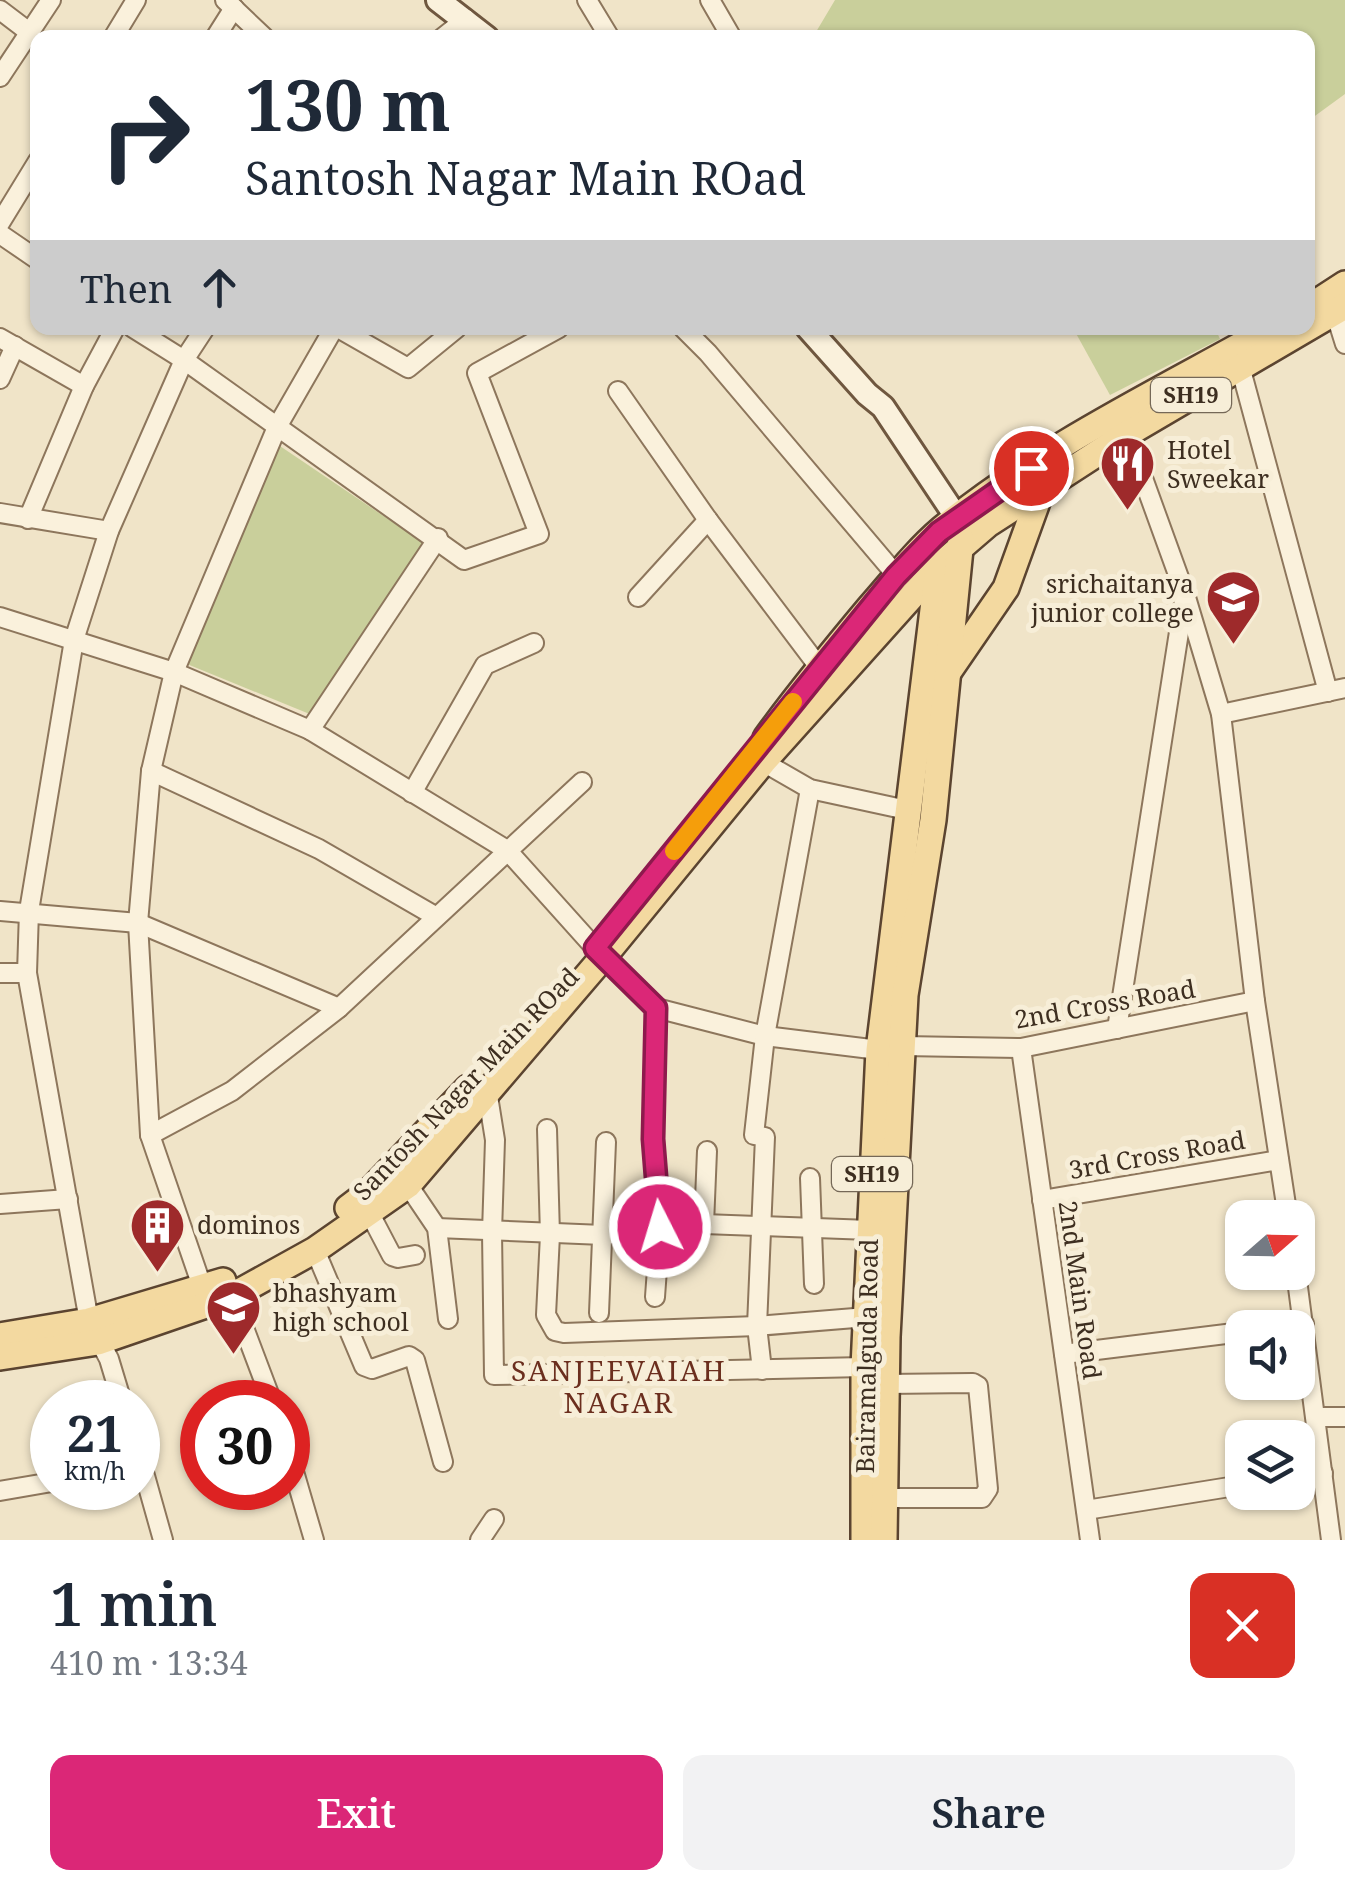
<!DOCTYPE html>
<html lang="en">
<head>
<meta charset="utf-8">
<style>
  :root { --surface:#fff; --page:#f2f2f3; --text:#1f2937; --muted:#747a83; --accent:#db2777 }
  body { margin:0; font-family:"Noto Serif",serif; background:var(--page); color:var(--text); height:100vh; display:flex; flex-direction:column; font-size:38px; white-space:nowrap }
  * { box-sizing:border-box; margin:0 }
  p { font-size:32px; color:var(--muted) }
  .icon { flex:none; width:55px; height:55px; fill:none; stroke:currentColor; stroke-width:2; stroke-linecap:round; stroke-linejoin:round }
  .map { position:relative; height:1540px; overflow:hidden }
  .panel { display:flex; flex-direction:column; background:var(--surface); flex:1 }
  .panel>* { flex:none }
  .top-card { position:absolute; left:30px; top:30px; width:1285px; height:305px; border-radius:20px; box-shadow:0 2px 8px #0004; background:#fff; color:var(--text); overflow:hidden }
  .needle { width:65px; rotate:70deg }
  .buttons { position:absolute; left:1225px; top:1200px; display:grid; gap:20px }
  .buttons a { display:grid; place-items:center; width:90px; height:90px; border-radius:20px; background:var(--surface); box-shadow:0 2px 8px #0004; font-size:50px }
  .speed { position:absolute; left:30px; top:1380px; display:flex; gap:20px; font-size:50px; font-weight:700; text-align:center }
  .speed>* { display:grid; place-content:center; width:130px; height:130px; border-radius:50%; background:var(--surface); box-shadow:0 2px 8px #0004; line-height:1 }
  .speed small { font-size:25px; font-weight:400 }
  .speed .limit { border:15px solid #d22; background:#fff; color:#111 }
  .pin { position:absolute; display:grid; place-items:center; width:85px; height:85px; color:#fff; margin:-42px; border:5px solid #fff; border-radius:50%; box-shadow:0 2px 10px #0007 }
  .me { position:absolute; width:110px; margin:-55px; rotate:355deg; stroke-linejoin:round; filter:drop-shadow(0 0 8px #0008) }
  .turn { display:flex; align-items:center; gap:35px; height:210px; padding:0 50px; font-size:45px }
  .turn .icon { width:130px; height:130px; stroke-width:2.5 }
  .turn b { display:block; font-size:70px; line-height:85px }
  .then { display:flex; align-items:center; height:95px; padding:0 50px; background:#0003; gap:20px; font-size:38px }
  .round { display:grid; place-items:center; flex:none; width:105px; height:105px; border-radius:20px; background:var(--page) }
  .overview { display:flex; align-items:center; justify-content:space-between; height:170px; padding:0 50px }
  h1 { font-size:60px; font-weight:600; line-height:75px }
  .primary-button { display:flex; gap:20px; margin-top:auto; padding:20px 50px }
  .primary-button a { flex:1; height:115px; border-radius:20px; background:var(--accent); color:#fff; font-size:40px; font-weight:600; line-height:115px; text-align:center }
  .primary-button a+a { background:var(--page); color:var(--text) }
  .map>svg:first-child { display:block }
  .green { fill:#c9cf9b }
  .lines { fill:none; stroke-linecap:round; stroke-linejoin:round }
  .minor-casing { stroke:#8d765c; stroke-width:22 }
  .secondary-casing { stroke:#6f573f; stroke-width:28 }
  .primary-casing { stroke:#5b4430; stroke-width:30 }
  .minor { stroke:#faf1dc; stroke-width:18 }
  .secondary { stroke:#faf1dc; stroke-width:22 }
  .primary { stroke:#f3d9a0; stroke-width:25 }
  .route-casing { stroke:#8e194d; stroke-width:25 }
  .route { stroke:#db2777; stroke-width:18 }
  .slow { stroke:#f59e0b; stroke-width:18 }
  .labels { text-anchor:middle; stroke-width:10; stroke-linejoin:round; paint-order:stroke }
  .shield { fill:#f7eed8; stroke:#756857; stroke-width:2.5 }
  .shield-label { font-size:22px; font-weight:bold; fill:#3d2e20 }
  .poi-label { font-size:25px; fill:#3d2e20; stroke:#f7eed8; text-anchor:start }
  .street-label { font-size:25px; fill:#3d2e20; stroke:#f7eed8 }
  .neighbourhood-label { font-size:28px; letter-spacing:2.5px; fill:#6b2e1e; stroke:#f7eed8 }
</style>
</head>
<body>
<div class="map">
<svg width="1345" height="1540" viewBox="0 0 1345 1540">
  <rect width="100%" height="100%" fill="#f0e4c8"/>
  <g class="green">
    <path d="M835 0H1345V94L1308 121V38L813 37Z"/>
    <path d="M1073 328H1215L1220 339 1110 395Z"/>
    <path d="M274 442 428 546 312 715 187 664Z"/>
  </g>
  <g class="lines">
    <defs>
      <g id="minor">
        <path d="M225 0 265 38"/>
        <path d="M587 0 610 38"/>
        <path d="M710 0 732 38"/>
        <path d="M0 10 29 32"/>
        <path d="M113 38 136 0"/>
        <path d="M215 38 234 8"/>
        <path d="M442 38 466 19"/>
        <path d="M0 77 51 0"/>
        <path d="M0 223 38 161"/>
        <path d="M0 234 38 260"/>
        <path d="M1335 312 1345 344"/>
        <path d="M133 328 184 360 464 560 539 534 477 373 559 328"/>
        <path d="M338 328 408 368 457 328"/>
        <path d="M683 328 708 353 897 576"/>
        <path d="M0 338 84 386"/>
        <path d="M1240 366 1328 692"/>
        <path d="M0 379 15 346"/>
        <path d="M618 391 708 520 819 667"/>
        <path d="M1127 434 1185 594 1221 714 1255 1001 1288 1218"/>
        <path d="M0 513 109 531"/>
        <path d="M28 519 84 386 115 328"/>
        <path d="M638 597 708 520"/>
        <path d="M0 617 174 672 310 730 507 850 595 948 656 1008 765 1036 879 1050"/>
        <path d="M1221 714 1345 688"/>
        <path d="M310 730 438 538"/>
        <path d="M763 762 810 789 907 810"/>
        <path d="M151 771 319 849 435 916"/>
        <path d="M412 793 485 665 534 643"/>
        <path d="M0 911 138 923 339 1008"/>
        <path d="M0 973H27"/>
        <path d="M1117 1029 1184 600"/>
        <path d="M903 1046 1021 1048 1255 1001"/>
        <path d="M1021 1048 1090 1540"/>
        <path d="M487 1090 495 1140 492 1232 494 1375 864 1367"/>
        <path d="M547 1129 550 1235 546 1315 555 1331 564 1333 757 1326 867 1317"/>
        <path d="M150 1135 232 1091 339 1008 582 782"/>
        <path d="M810 1178 814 1284"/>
        <path d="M408 1185 437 1228 448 1319"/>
        <path d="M1042 1200 1279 1160"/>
        <path d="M0 1204 68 1199"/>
        <path d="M369 1212 392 1256 398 1258 415 1255"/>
        <path d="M704 1224 707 1151"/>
        <path d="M437 1228 603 1235 704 1224 870 1230"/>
        <path d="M315 1250 364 1366 372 1369 409 1356 415 1360 443 1462"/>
        <path d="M1296 1272 1331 1540"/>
        <path d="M232 1296 272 1402"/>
        <path d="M655 1297 660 1227 653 1139 656 1008"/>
        <path d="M206 1298 150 1135 138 923 151 771 174 672 277 427 334 328"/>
        <path d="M599 1313 606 1142"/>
        <path d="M1275 1328 1304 1324"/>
        <path d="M1064 1354 1242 1332"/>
        <path d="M762 1370 757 1326 765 1137 754 1135 765 1036 810 789"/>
        <path d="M122 1402 109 1359 89 1321 27 973 29 911 74 640 109 531 184 360 205 328"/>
        <path d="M1316 1417H1345"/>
        <path d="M138 1451 163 1540"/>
        <path d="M288 1451 314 1540"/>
        <path d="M1298 1477 1323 1473"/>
        <path d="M0 1491 52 1482"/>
        <path d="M884 1498H982L988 1489 978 1386 973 1383 886 1384"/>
        <path d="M1086 1510 1242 1485"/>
        <path d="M480 1540 494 1519"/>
      </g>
      <g id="secondary">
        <path d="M438 0 487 38"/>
        <path d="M808 328 867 394 883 407 957 518"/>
      </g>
      <g id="primary">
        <path d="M1308 308 1345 284"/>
        <path d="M949 671 1006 588 1041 491"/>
        <path d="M766 738C799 693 834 650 870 607 893 581 915 552 942 529 1040 448 1162 390 1272 328"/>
        <path d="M348 1208 369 1192 468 1088"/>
        <path d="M0 1336 89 1321 223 1281"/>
        <path d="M0 1357 98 1342 232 1296 315 1250 408 1185 604 956 763 762 938 567 988 524 1127 434 1345 306"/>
        <path d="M864 1540V1367L879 1050 938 569"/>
        <path d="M884 1540 887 1337 905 995 933 820 961 539"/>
      </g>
    </defs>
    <use href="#minor" class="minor-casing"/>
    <use href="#secondary" class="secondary-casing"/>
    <use href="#primary" class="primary-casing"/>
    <use href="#minor" class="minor"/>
    <use href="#secondary" class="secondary"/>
    <use href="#primary" class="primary"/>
  </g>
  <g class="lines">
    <defs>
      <path id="route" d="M660 1227 653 1139 656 1008 595 948 896 576 939 532 1031 468"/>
    </defs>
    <use href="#route" class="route-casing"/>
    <use href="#route" class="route"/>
    <path class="slow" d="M674 851 793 702"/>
  </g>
  <defs>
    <symbol id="restaurant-pin" viewBox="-11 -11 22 30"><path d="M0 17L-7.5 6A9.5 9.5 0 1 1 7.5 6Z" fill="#9e2a2b" stroke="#f7eed8"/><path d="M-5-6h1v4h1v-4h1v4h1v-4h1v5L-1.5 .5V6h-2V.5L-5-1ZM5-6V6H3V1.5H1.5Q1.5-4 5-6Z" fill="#fff"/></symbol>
    <symbol id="university-pin" viewBox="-11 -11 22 30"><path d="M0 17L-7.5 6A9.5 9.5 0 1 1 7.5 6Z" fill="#9e2a2b" stroke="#f7eed8"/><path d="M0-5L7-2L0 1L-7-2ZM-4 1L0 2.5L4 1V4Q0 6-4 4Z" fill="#fff"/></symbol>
    <symbol id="building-pin" viewBox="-11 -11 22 30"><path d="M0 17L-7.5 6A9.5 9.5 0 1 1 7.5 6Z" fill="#9e2a2b" stroke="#f7eed8"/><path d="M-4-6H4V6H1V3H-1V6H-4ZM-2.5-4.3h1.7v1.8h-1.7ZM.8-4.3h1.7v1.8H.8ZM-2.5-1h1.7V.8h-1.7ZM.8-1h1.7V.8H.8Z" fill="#fff"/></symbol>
    <symbol id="school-pin" viewBox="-11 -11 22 30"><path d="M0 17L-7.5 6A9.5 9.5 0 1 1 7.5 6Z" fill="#9e2a2b" stroke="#f7eed8"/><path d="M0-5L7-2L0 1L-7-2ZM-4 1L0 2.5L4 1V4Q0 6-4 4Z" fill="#fff"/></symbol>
  </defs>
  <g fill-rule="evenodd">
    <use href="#restaurant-pin" x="1096" y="432" width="63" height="86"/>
    <use href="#university-pin" x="1202" y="566" width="63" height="86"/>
    <use href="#building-pin" x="126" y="1194" width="63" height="86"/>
    <use href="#school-pin" x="202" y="1276" width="63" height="86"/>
  </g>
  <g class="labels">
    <g class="shield">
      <rect x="1151" y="378" width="80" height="34" rx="8"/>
      <rect x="832" y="1157" width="80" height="34" rx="8"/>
    </g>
    <g class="shield-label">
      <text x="1191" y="403">SH19</text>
      <text x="872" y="1182">SH19</text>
    </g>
    <g class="poi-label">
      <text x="1167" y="459">Hotel<tspan x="1167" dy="29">Sweekar</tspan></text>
      <text x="1194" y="593" text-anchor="end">srichaitanya<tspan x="1194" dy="29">junior college</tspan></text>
      <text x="197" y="1234">dominos</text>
      <text x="273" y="1302">bhashyam<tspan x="273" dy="29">high school</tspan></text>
    </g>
    <g class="street-label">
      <text transform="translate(1105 1004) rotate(-10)" y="9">2nd Cross Road</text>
      <text transform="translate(466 1084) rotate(-46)" y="9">Santosh Nagar Main ROad</text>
      <text transform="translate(1157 1155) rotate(-10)" y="9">3rd Cross Road</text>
      <text transform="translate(1080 1290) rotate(82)" y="9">2nd Main Road</text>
      <text transform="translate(867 1356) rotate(-89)" y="9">Bairamalguda Road</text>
    </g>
    <g class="neighbourhood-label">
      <text x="619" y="1381">SANJEEVAIAH<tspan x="619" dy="32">NAGAR</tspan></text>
    </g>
  </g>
</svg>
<div class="buttons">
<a><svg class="needle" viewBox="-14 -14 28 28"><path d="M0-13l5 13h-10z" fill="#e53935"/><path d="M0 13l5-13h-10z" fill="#747a83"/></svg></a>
<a><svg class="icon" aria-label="sound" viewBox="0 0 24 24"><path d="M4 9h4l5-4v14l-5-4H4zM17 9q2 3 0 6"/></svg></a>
<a><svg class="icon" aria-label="layers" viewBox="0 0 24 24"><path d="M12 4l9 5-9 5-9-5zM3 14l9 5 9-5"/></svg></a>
</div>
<div class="speed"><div>21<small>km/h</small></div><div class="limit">30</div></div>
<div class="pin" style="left:1031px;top:468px;background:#d93025"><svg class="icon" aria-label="arrive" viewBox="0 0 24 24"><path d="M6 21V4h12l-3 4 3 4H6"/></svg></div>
<svg class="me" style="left:660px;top:1227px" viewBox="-20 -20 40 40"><circle r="17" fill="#db2777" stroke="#fff" stroke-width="3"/><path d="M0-11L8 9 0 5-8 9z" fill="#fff"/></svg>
<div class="top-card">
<div class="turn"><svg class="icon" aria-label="right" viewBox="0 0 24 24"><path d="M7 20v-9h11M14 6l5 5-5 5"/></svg><div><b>130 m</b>Santosh Nagar Main ROad</div></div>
<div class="then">Then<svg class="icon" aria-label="ahead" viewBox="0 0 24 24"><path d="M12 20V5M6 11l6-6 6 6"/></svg></div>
</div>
</div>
<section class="panel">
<div class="overview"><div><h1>1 min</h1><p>410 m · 13:34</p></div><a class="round" style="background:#d93025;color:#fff"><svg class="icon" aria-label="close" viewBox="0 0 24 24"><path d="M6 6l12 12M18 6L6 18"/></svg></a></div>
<div class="primary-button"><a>Exit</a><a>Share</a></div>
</section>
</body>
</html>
